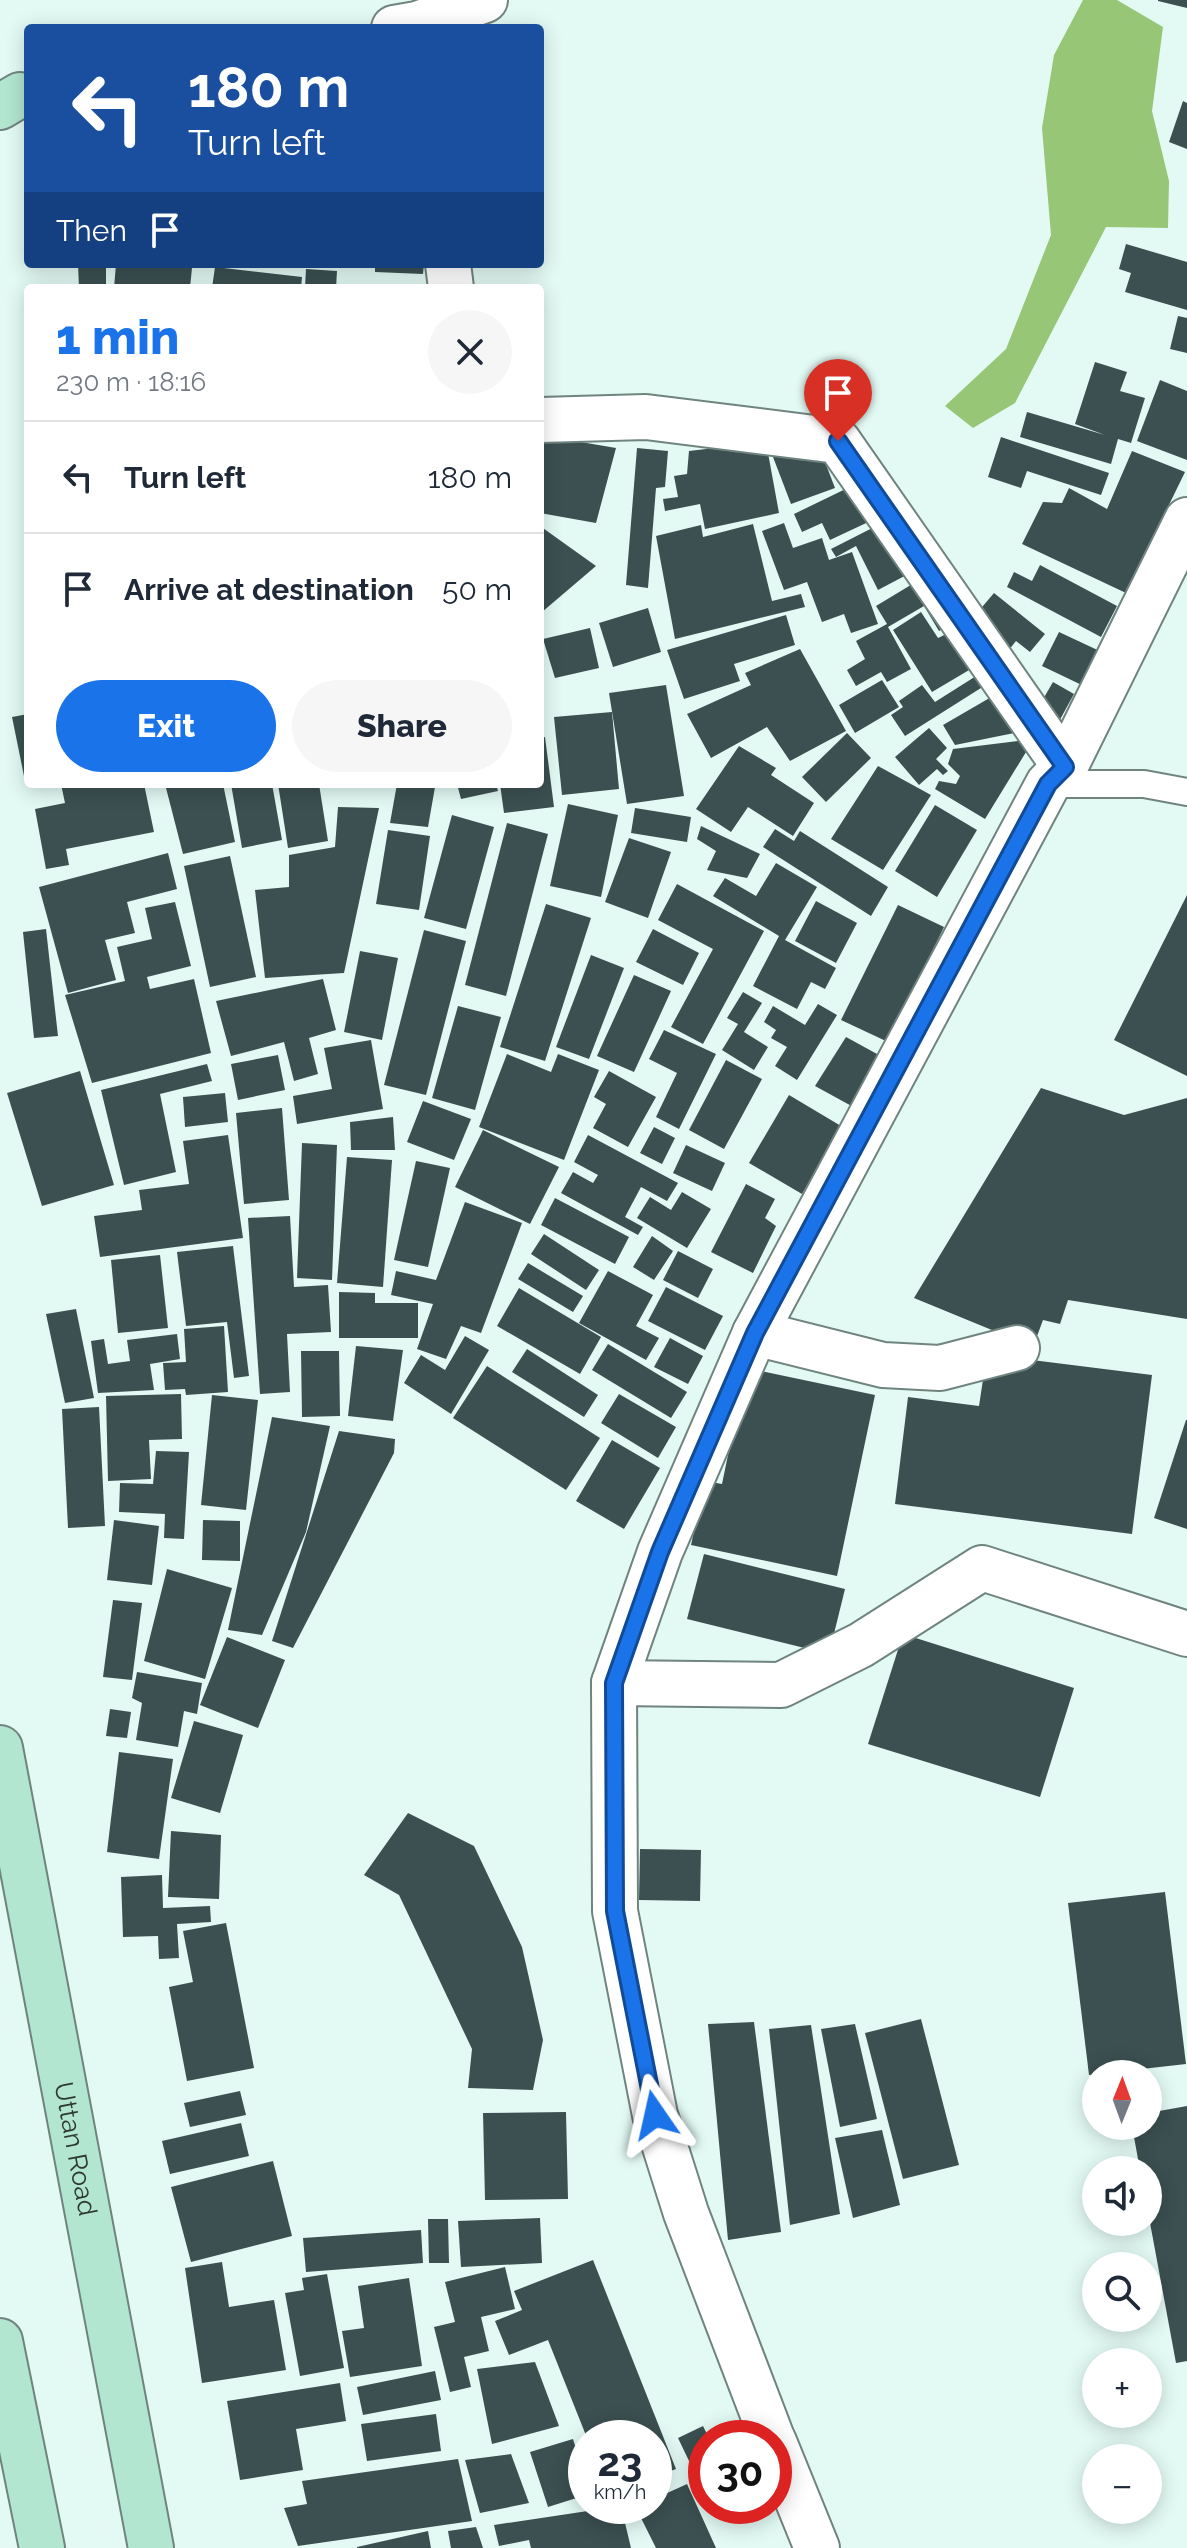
<!DOCTYPE html>
<html lang="en">
<head>
<meta charset="utf-8">
<style>
  :root { --surface:#fff; --page:#f6f6f7; --text:#1f2937; --muted:#747a83; --line:#e0e1e3; --accent:#1a73e8 }
  body { margin:0; font-family:Raleway,sans-serif; background:var(--page); color:var(--text); height:100vh; display:flex; flex-direction:column; font-size:30px; white-space:nowrap }
  * { box-sizing:border-box; margin:0 }
  p { font-size:26px; color:var(--muted) }
  .icon { flex:none; width:44px; height:44px; fill:none; stroke:currentColor; stroke-width:2; stroke-linecap:round; stroke-linejoin:round }
  .map { position:relative; flex:1; overflow:hidden }
  .details { position:absolute; left:24px; top:284px; width:520px; height:504px; display:flex; flex-direction:column; background:var(--surface); border-radius:8px; box-shadow:0 4px 20px #0003 }
  .details>* { flex:none }
  .guide { position:absolute; left:24px; top:24px; width:520px; height:244px; border-radius:8px; box-shadow:0 4px 20px #0003; background:#1a4fa0; color:#fff; overflow:hidden }
  .needle { width:52px; rotate:1deg }
  .controls { position:absolute; left:1082px; top:2060px; display:grid; gap:16px }
  .controls a { display:grid; place-items:center; width:80px; height:80px; border-radius:50%; background:var(--surface); box-shadow:0 4px 20px #0003; font-size:40px }
  .speed { position:absolute; left:568px; top:2420px; display:flex; gap:16px; font-size:40px; font-weight:700; text-align:center }
  .speed>* { display:grid; place-content:center; width:104px; height:104px; border-radius:50%; background:var(--surface); box-shadow:0 4px 20px #0003; line-height:1 }
  .speed small { font-size:20px; font-weight:400 }
  .speed .limit { border:12px solid #d22; background:#fff; color:#111 }
  .pin { position:absolute; display:grid; place-items:center; width:68px; height:68px; color:#fff; margin:-82px -34px; border-radius:50% 50% 50% 0; rotate:-45deg; box-shadow:0 0 8px #0007 }
  .pin .icon { rotate:45deg }
  .me { position:absolute; width:88px; margin:-44px; rotate:349deg; stroke-linejoin:round; filter:drop-shadow(0 0 6px #0008) }
  .turn { display:flex; align-items:center; gap:28px; height:168px; padding:0 32px; font-size:36px }
  .turn .icon { width:104px; height:104px; stroke-width:2.5 }
  .turn b { display:block; font-size:56px; line-height:68px }
  .then { display:flex; align-items:center; height:76px; padding:0 32px; background:#0003; gap:16px; font-size:30px }
  .round { display:grid; place-items:center; flex:none; width:84px; height:84px; border-radius:42px; background:var(--page) }
  .head { display:flex; align-items:center; justify-content:space-between; height:136px; padding:0 32px }
  h1 { font-size:48px; font-weight:800; line-height:60px; color:var(--accent) }
  .cta { display:flex; gap:16px; margin-top:auto; padding:16px 32px }
  .cta a { flex:1; height:92px; border-radius:48px; background:var(--accent); color:#fff; font-size:32px; font-weight:800; line-height:92px; text-align:center }
  .cta a+a { background:var(--page); color:var(--text) }
  ul { padding:0; list-style:none }
  li { display:flex; align-items:center; gap:24px; height:112px; padding:0 32px; border-top:2px solid var(--line) }
  li div { flex:1 }
  li b { display:block; font-size:30px }
  li em { font-style:normal }
  .map>svg:first-child { display:block }
  .forest { fill:#97c677 }
  .building { fill:#3c5051 }
  .lines { fill:none; stroke-linecap:round; stroke-linejoin:round }
  .service-casing { stroke:#70847f; stroke-width:30 }
  .minor-casing { stroke:#70847f; stroke-width:48 }
  .tertiary-casing { stroke:#70847f; stroke-width:48 }
  .secondary-casing { stroke:#70847f; stroke-width:48 }
  .service { stroke:#fff; stroke-width:26 }
  .minor { stroke:#fff; stroke-width:44 }
  .tertiary { stroke:#fff; stroke-width:44 }
  .secondary { stroke:#b2e6d0; stroke-width:44 }
  .route-casing { stroke:#114b97; stroke-width:20 }
  .route { stroke:#1a73e8; stroke-width:14 }
  .labels { text-anchor:middle; stroke-width:8; stroke-linejoin:round; paint-order:stroke }
  .street-label { font-size:26px; fill:#2f3835; stroke:#fff }
</style>
</head>
<body>
<div class="map">
<svg width="1187" height="2548" viewBox="0 0 1187 2548">
  <rect width="100%" height="100%" fill="#e3faf4"/>
  <path class="forest" d="M1083 0H1117L1163 27 1152 111 1169 181 1168 228 1106 227 1015 403 973 428 945 406 1006 349 1051 235 1042 128 1054 55Z"/>
  <g class="building">
    <path d="M1158 0H1187V8L1158 1Z"/>
    <path d="M1183 101 1187 103V149L1169 142Z"/>
    <path d="M1126 244 1187 262V310L1125 292 1131 273 1119 269Z"/>
    <path d="M78 264 106 265V288H79Z"/>
    <path d="M116 264H156L192 268 190 288H114Z"/>
    <path d="M375 264H424L423 274 375 272Z"/>
    <path d="M215 267 302 277 301 288H212Z"/>
    <path d="M306 269 337 271 336 288H305Z"/>
    <path d="M1178 316 1187 318V353L1170 349Z"/>
    <path d="M1095 362 1127 372 1120 391 1145 398 1131 443 1118 439 1111 464 1020 437 1027 412 1105 435 1075 424Z"/>
    <path d="M1160 380 1187 391V460L1137 441Z"/>
    <path d="M540 435 616 448 596 523 540 513Z"/>
    <path d="M1001 437 1109 473 1101 495 1027 471 1021 488 988 477Z"/>
    <path d="M817 441 835 488 791 504 773 457Z"/>
    <path d="M766 442 779 513 705 529 700 504 665 511 663 499 678 497 674 476 687 474 689 451Z"/>
    <path d="M637 448 668 451 665 487 656 488 648 588 626 585Z"/>
    <path d="M1132 451 1185 472 1126 593 1022 544 1043 502 1062 503 1069 488 1107 509Z"/>
    <path d="M862 481 879 517 830 540 822 523 802 532 794 514Z"/>
    <path d="M888 520 914 571 878 590 856 546 836 557 831 549Z"/>
    <path d="M784 523 793 548 822 538 829 560 852 552 878 624 851 633 844 614 822 622 807 582 784 590 762 531Z"/>
    <path d="M753 524 772 601 801 594 805 607 675 639 656 536 701 525 703 537Z"/>
    <path d="M540 526 596 566 542 612 540 609Z"/>
    <path d="M1040 565 1117 606 1101 637 1007 587 1014 572 1032 581Z"/>
    <path d="M924 577 953 623 939 631 924 606 888 627 911 669 887 682 881 672 856 686 847 670 865 659 856 641 887 624 876 606Z"/>
    <path d="M994 593 1045 634 1030 652 1016 641 1008 651 971 620Z"/>
    <path d="M648 608 661 652 613 667 599 623Z"/>
    <path d="M921 612 938 638 963 626 986 660 932 692 893 630Z"/>
    <path d="M786 615 795 645 734 664 740 681 684 699 667 650Z"/>
    <path d="M590 628 599 668 555 678 543 639Z"/>
    <path d="M1059 632 1106 654 1088 688 1042 666Z"/>
    <path d="M800 649 846 731 790 761 767 727 711 758 687 714 751 685 745 673Z"/>
    <path d="M984 671 992 681 905 736 891 715 903 707 899 701 922 685 935 702Z"/>
    <path d="M882 680 899 707 855 733 839 705Z"/>
    <path d="M1053 682 1074 694 1057 725 1035 713Z"/>
    <path d="M666 685 684 796 627 804 609 693Z"/>
    <path d="M1005 689 1029 730 955 745 943 725Z"/>
    <path d="M612 712 619 789 562 795 554 717Z"/>
    <path d="M28 714V775L24 776 12 717Z"/>
    <path d="M929 728 947 748 936 759 948 771 943 775 937 769 919 785 895 757Z"/>
    <path d="M847 733 871 758 826 802 802 777Z"/>
    <path d="M545 737 554 807 504 813 500 784H540V738Z"/>
    <path d="M1034 739 985 819 935 789 939 781 956 784 960 776 948 764 953 749Z"/>
    <path d="M739 746 776 768 771 775 814 803 793 836 748 807 731 832 696 809Z"/>
    <path d="M878 766 931 795 883 870 831 839Z"/>
    <path d="M61 784H89L90 788 109 784H144L154 832 66 849 69 865 46 869 35 809 65 803Z"/>
    <path d="M165 784H223L235 842 183 854Z"/>
    <path d="M231 784H272L282 840 242 848Z"/>
    <path d="M278 784H319L328 841 288 848Z"/>
    <path d="M397 784 435 787 428 827 390 823Z"/>
    <path d="M457 784H496L498 791 461 799Z"/>
    <path d="M568 804 618 815 601 897 550 886Z"/>
    <path d="M935 805 977 830 937 897 895 871Z"/>
    <path d="M338 807 379 808 344 973 265 978 255 890 289 887V855L335 847Z"/>
    <path d="M635 808 691 817 687 842 631 833Z"/>
    <path d="M452 815 494 827 466 929 424 918Z"/>
    <path d="M507 823 548 834 506 996 465 985Z"/>
    <path d="M701 826 760 854 747 878 707 870 716 851 697 839Z"/>
    <path d="M775 829 794 841 800 831 888 887 871 916 763 847Z"/>
    <path d="M388 830 430 836 419 910 376 904Z"/>
    <path d="M629 838 671 852 648 918 605 902Z"/>
    <path d="M168 853 177 889 127 902 135 933 105 940 116 980 68 993 39 887Z"/>
    <path d="M230 856 256 977 210 987 184 866Z"/>
    <path d="M776 863 817 887 785 940 836 968 825 989 811 982 797 1009 753 986 779 936 713 896 725 878 756 896Z"/>
    <path d="M677 884 764 931 703 1044 671 1027 713 949 658 920Z"/>
    <path d="M1187 895V1076L1114 1040Z"/>
    <path d="M816 901 857 923 836 963 795 941Z"/>
    <path d="M175 902 191 966 147 977 150 989 194 979 211 1053 92 1083 65 995 125 981 117 947 152 939 145 908Z"/>
    <path d="M546 904 591 918 545 1061 500 1047Z"/>
    <path d="M898 905 944 927 888 1042 841 1020Z"/>
    <path d="M46 929 58 1036 34 1038 23 932Z"/>
    <path d="M653 929 699 953 683 985 636 962Z"/>
    <path d="M424 930 466 941 426 1095 384 1085Z"/>
    <path d="M360 951 398 958 382 1040 344 1032Z"/>
    <path d="M591 955 624 968 589 1059 556 1047Z"/>
    <path d="M634 975 671 991 634 1072 597 1056Z"/>
    <path d="M323 979 336 1030 309 1038 318 1074 294 1081 284 1042 231 1056 216 1001Z"/>
    <path d="M743 992 762 1003 744 1032 768 1047 754 1070 722 1050 738 1024 727 1018Z"/>
    <path d="M818 1004 837 1015 797 1080 775 1066 787 1047 771 1038 776 1030 764 1022 773 1006 805 1025Z"/>
    <path d="M458 1006 501 1017 475 1110 432 1098Z"/>
    <path d="M664 1030 716 1054 679 1129 656 1117 677 1073 649 1059Z"/>
    <path d="M846 1037 888 1060 857 1109 815 1086Z"/>
    <path d="M371 1040 383 1109 297 1124 293 1096 332 1089 324 1048Z"/>
    <path d="M507 1054 551 1072 558 1054 599 1070 564 1160 479 1127Z"/>
    <path d="M278 1055 285 1090 238 1100 231 1064Z"/>
    <path d="M726 1060 762 1079 724 1149 689 1130Z"/>
    <path d="M207 1064 212 1081 160 1094 176 1172 124 1185 101 1090Z"/>
    <path d="M80 1071 114 1185 42 1206 7 1093Z"/>
    <path d="M609 1071 656 1097 628 1147 593 1128 606 1104 594 1097Z"/>
    <path d="M1041 1088 1124 1115 1187 1098V1319L1068 1300 1060 1324 1043 1320 1033 1347 914 1298Z"/>
    <path d="M225 1093 228 1122 185 1127 183 1097Z"/>
    <path d="M789 1095 841 1126 802 1194 749 1163Z"/>
    <path d="M423 1101 471 1119 454 1160 407 1142Z"/>
    <path d="M282 1108 289 1200 244 1204 236 1113Z"/>
    <path d="M393 1117 395 1150H351L350 1122Z"/>
    <path d="M654 1127 675 1138 662 1164 640 1153Z"/>
    <path d="M483 1130 559 1167 530 1224 455 1187Z"/>
    <path d="M228 1135 243 1238 100 1257 94 1216 142 1210 139 1190 189 1184 183 1141Z"/>
    <path d="M588 1135 678 1183 667 1201 641 1187 625 1217 643 1227 638 1235 561 1193 573 1172 593 1183 598 1175 574 1162Z"/>
    <path d="M302 1143 337 1145 332 1280 297 1278Z"/>
    <path d="M686 1145 725 1163 712 1191 673 1173Z"/>
    <path d="M347 1157 392 1160 383 1287 337 1283Z"/>
    <path d="M416 1161 450 1168 428 1267 394 1260Z"/>
    <path d="M746 1184 775 1199 765 1218 776 1226 753 1273 711 1252Z"/>
    <path d="M682 1192 711 1209 687 1248 637 1218 650 1197 671 1210Z"/>
    <path d="M555 1198 629 1237 615 1264 541 1225Z"/>
    <path d="M465 1202 522 1223 481 1333 461 1326 446 1359 417 1349 433 1304 391 1295 396 1271 436 1280Z"/>
    <path d="M290 1216 294 1287 328 1285 331 1332 287 1334 290 1392 260 1394 248 1218Z"/>
    <path d="M544 1234 599 1270 586 1290 531 1254Z"/>
    <path d="M652 1236 673 1251 654 1280 633 1267Z"/>
    <path d="M233 1246 249 1376 234 1378 227 1322 186 1326 177 1252Z"/>
    <path d="M678 1251 713 1269 698 1298 663 1280Z"/>
    <path d="M160 1255 168 1328 118 1333 111 1260Z"/>
    <path d="M528 1263 583 1296 573 1312 518 1279Z"/>
    <path d="M608 1271 653 1295 636 1326 659 1338 646 1360 579 1323Z"/>
    <path d="M666 1287 723 1316 705 1350 648 1321Z"/>
    <path d="M519 1288 601 1337 580 1374 497 1326Z"/>
    <path d="M339 1292 375 1293V1303H418V1338H339Z"/>
    <path d="M76 1309 94 1398 65 1403 46 1314Z"/>
    <path d="M224 1326 228 1392 186 1395 185 1389 165 1390 163 1363 186 1362 184 1329Z"/>
    <path d="M177 1334 180 1359 150 1364 154 1390 98 1393 91 1341 104 1339 108 1364 130 1361 127 1340Z"/>
    <path d="M465 1336 489 1350 451 1414 404 1383 421 1355 445 1370Z"/>
    <path d="M670 1338 703 1356 688 1384 654 1367Z"/>
    <path d="M608 1344 687 1392 671 1418 592 1370Z"/>
    <path d="M356 1346 403 1350 393 1421 348 1416Z"/>
    <path d="M527 1349 598 1395 584 1417 512 1372Z"/>
    <path d="M301 1351H339L340 1416 302 1417Z"/>
    <path d="M1007 1357 1152 1375 1132 1534 895 1504 908 1397 979 1406 984 1373 1005 1376Z"/>
    <path d="M487 1366 600 1438 566 1490 453 1418Z"/>
    <path d="M746 1368 875 1395 837 1576 691 1545 705 1481 722 1484Z"/>
    <path d="M181 1394 182 1439 149 1440 151 1479 108 1481 106 1396Z"/>
    <path d="M619 1394 676 1427 658 1458 601 1423Z"/>
    <path d="M212 1395 258 1400 246 1510 201 1505Z"/>
    <path d="M99 1407 105 1526 68 1528 62 1409Z"/>
    <path d="M272 1417 330 1426 306 1532 262 1635 228 1630Z"/>
    <path d="M1186 1420H1187V1529L1154 1518Z"/>
    <path d="M339 1431 395 1439 394 1453 293 1648 272 1641Z"/>
    <path d="M612 1440 660 1468 624 1529 576 1501Z"/>
    <path d="M156 1451 189 1452 184 1539 164 1538 165 1514 119 1512 120 1483 153 1484Z"/>
    <path d="M114 1520 159 1526 152 1585 107 1580Z"/>
    <path d="M203 1520 240 1521V1561L202 1560Z"/>
    <path d="M704 1554 845 1589 829 1654 687 1619Z"/>
    <path d="M167 1569 232 1588 205 1679 144 1661Z"/>
    <path d="M113 1600 142 1603 132 1680 103 1677Z"/>
    <path d="M903 1634 1074 1688 1040 1797 868 1744Z"/>
    <path d="M227 1637 285 1660 258 1728 200 1705Z"/>
    <path d="M137 1672 202 1683 197 1714 184 1711 178 1747 136 1740 142 1703 132 1698Z"/>
    <path d="M110 1709 131 1712 127 1738 106 1736Z"/>
    <path d="M194 1721 243 1735 220 1813 171 1798Z"/>
    <path d="M119 1752 173 1759 159 1859 107 1852Z"/>
    <path d="M408 1813 474 1846 522 1947 543 2040 533 2090 468 2088 472 2049 399 1895 364 1875Z"/>
    <path d="M171 1831 221 1835 219 1899 168 1897Z"/>
    <path d="M640 1849 701 1850 700 1901 639 1900Z"/>
    <path d="M162 1875 163 1908 210 1906 211 1922 177 1924 179 1958 159 1959 158 1936 123 1937 121 1877Z"/>
    <path d="M1165 1892 1186 2064 1089 2075 1068 1903Z"/>
    <path d="M226 1923 254 2068 187 2081 169 1987 193 1982 183 1931Z"/>
    <path d="M921 2019 959 2165 903 2179 865 2033Z"/>
    <path d="M754 2022 781 2232 728 2240 708 2024Z"/>
    <path d="M855 2024 877 2119 840 2127 821 2029Z"/>
    <path d="M811 2025 840 2214 790 2225 769 2029Z"/>
    <path d="M240 2091 246 2115 190 2127 184 2103Z"/>
    <path d="M1187 2106V2361L1176 2363 1148 2212V2170H1140L1132 2126H1148V2113Z"/>
    <path d="M566 2112 568 2199 485 2200 483 2113Z"/>
    <path d="M241 2123 249 2156 170 2174 162 2141Z"/>
    <path d="M882 2130 900 2205 853 2218 835 2138Z"/>
    <path d="M273 2161 292 2236 191 2262 171 2187Z"/>
    <path d="M540 2218 542 2263 461 2267 458 2221Z"/>
    <path d="M428 2219H448L449 2263H429Z"/>
    <path d="M421 2230 423 2263 306 2272 303 2238Z"/>
    <path d="M593 2260 676 2469 654 2477V2438H587L548 2340 509 2355 495 2321 522 2310 514 2291Z"/>
    <path d="M222 2262 229 2307 274 2300 286 2370 202 2383 185 2268Z"/>
    <path d="M505 2267 515 2309 481 2317 489 2351 464 2357 471 2387 450 2392 434 2327 455 2322 445 2282Z"/>
    <path d="M327 2274 344 2368 300 2376 285 2293 304 2290 302 2278Z"/>
    <path d="M409 2278 422 2366 350 2377 342 2331 364 2328 358 2286Z"/>
    <path d="M535 2362 559 2426 492 2444 477 2369Z"/>
    <path d="M435 2371 441 2400 363 2415 357 2387Z"/>
    <path d="M340 2383 346 2421 296 2429 303 2470 240 2480 227 2401Z"/>
    <path d="M436 2414 441 2451 367 2461 361 2424Z"/>
    <path d="M703 2426 709 2438H706V2455L690 2463 678 2438Z"/>
    <path d="M573 2439 586 2480V2495L548 2507 530 2452Z"/>
    <path d="M511 2454 529 2503 480 2513 465 2460Z"/>
    <path d="M458 2459 472 2521 298 2546 284 2508 307 2504 302 2481Z"/>
    <path d="M687 2484 716 2548H656L636 2508 654 2506V2499Z"/>
    <path d="M621 2506 631 2548H531L529 2540 499 2546 494 2525Z"/>
    <path d="M476 2527 483 2548H451L448 2531Z"/>
    <path d="M428 2531 431 2548H357V2547Z"/>
  </g>
  <g class="lines">
    <defs>
      <path id="service" d="M1048 784H1144L1187 792"/>
      <g id="minor">
        <path d="M448 264 451 288"/>
        <path d="M540 420 646 417 838 441 1065 767"/>
        <path d="M755 1333 883 1365 940 1368 1017 1348"/>
        <path d="M614 1683 781 1685 861 1645 982 1568 1187 1634"/>
        <path d="M772 2438 686 2213 655 2115 615 1911 614 1683 660 1552 755 1333 1048 784 1065 767 1187 520"/>
        <path d="M774 2442 817 2548"/>
      </g>
      <path id="tertiary" d="M394 28 417 24 485 0"/>
      <g id="secondary">
        <path d="M0 107 20 95"/>
        <path id="s1" d="M0 1748 151 2548"/>
        <path d="M0 2341 42 2548"/>
      </g>
    </defs>
    <use href="#service" class="service-casing"/>
    <use href="#minor" class="minor-casing"/>
    <use href="#tertiary" class="tertiary-casing"/>
    <use href="#secondary" class="secondary-casing"/>
    <use href="#service" class="service"/>
    <use href="#minor" class="minor"/>
    <use href="#tertiary" class="tertiary"/>
    <use href="#secondary" class="secondary"/>
  </g>
  <g class="lines">
    <defs>
      <path id="route" d="M655 2115 615 1911 614 1683 660 1552 755 1333 1048 784 1065 767 838 441"/>
    </defs>
    <use href="#route" class="route-casing"/>
    <use href="#route" class="route"/>
  </g>
  <g class="labels">
    <g class="street-label">
      <text dy="9" stroke="none"><textPath href="#s1" startOffset="408">Uttan Road</textPath></text>
    </g>
  </g>
</svg>
<div class="controls">
<a><svg class="needle" viewBox="-14 -14 28 28"><path d="M0-13l5 13h-10z" fill="#e53935"/><path d="M0 13l5-13h-10z" fill="#747a83"/></svg></a>
<a><svg class="icon" aria-label="sound" viewBox="0 0 24 24"><path d="M4 9h4l5-4v14l-5-4H4zM17 9q2 3 0 6"/></svg></a>
<a><svg class="icon" aria-label="search" viewBox="0 0 24 24"><circle cx="10" cy="10" r="6"/><path d="M15 15l6 6"/></svg></a>
<a>+</a>
<a>−</a>
</div>
<div class="speed"><div>23<small>km/h</small></div><div class="limit">30</div></div>
<div class="pin" style="left:838px;top:441px;background:#d93025"><svg class="icon" aria-label="arrive" viewBox="0 0 24 24"><path d="M6 21V4h12l-3 4 3 4H6"/></svg></div>
<svg class="me" style="left:655px;top:2115px" viewBox="-20 -20 40 40"><path d="M0-17L14 15 0 8-14 15z" fill="#1a73e8" stroke="#fff" stroke-width="4"/></svg>
<div class="guide">
<div class="turn"><svg class="icon" aria-label="left" viewBox="0 0 24 24"><path d="M17 20v-9H6M10 6l-5 5 5 5"/></svg><div><b>180 m</b>Turn left</div></div>
<div class="then">Then<svg class="icon" aria-label="arrive" viewBox="0 0 24 24"><path d="M6 21V4h12l-3 4 3 4H6"/></svg></div>
</div>
<section class="details">
<div class="head"><div><h1>1 min</h1><p>230 m · 18:16</p></div><a class="round"><svg class="icon" aria-label="close" viewBox="0 0 24 24"><path d="M6 6l12 12M18 6L6 18"/></svg></a></div>
<ul>
<li><svg class="icon" aria-label="left" viewBox="0 0 24 24"><path d="M17 20v-9H6M10 6l-5 5 5 5"/></svg><div><b>Turn left</b></div><em>180 m</em></li>
<li><svg class="icon" aria-label="arrive" viewBox="0 0 24 24"><path d="M6 21V4h12l-3 4 3 4H6"/></svg><div><b>Arrive at destination</b></div><em>50 m</em></li>
</ul>
<div class="cta"><a>Exit</a><a>Share</a></div>
</section>
</div>
</body>
</html>
